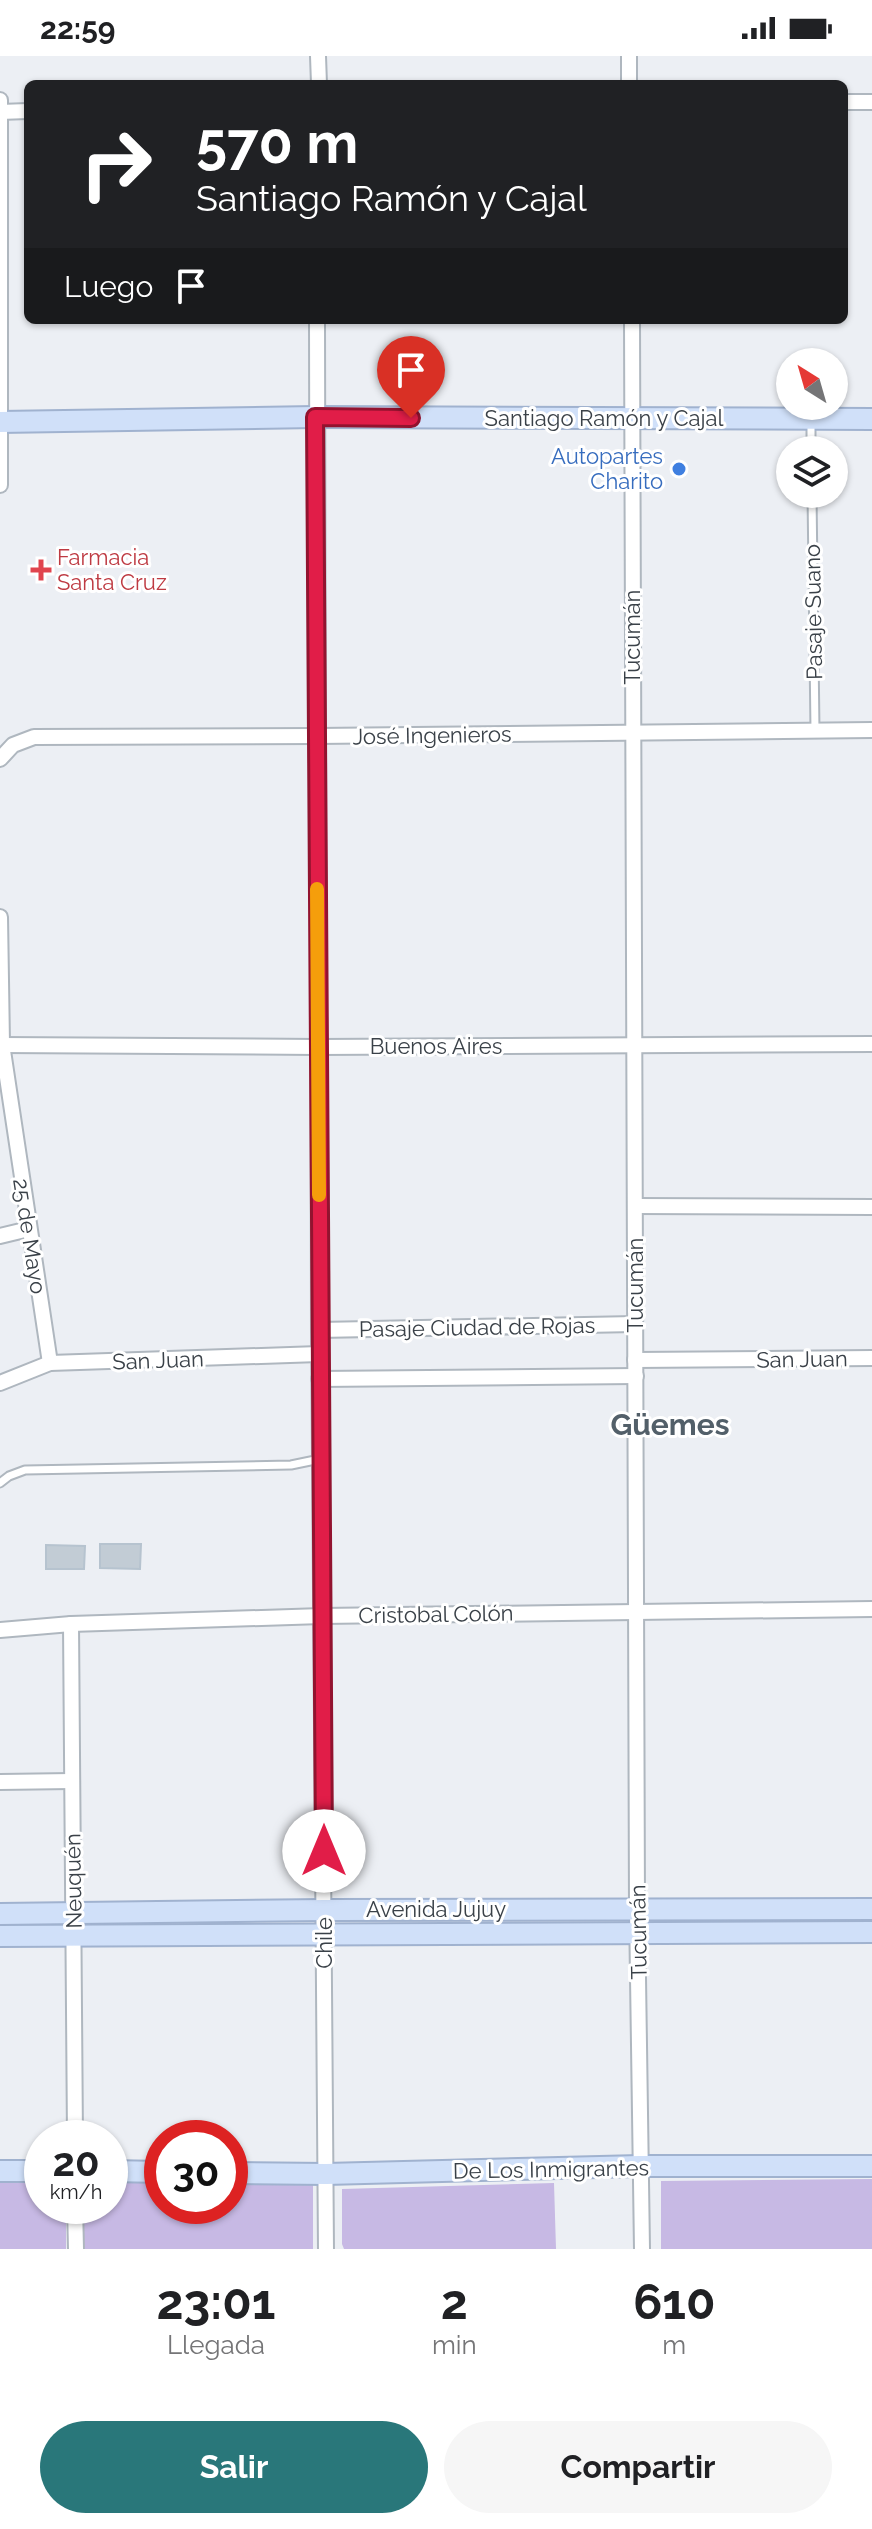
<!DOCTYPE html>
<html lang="es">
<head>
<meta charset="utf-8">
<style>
  :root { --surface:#fff; --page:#f6f6f6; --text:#202124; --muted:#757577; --accent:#29777a }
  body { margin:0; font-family:Raleway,sans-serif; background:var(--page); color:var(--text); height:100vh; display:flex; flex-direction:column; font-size:30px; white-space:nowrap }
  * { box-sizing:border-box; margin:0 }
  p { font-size:26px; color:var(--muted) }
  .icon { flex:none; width:44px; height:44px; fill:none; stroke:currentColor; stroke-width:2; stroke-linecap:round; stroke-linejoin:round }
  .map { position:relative; height:2193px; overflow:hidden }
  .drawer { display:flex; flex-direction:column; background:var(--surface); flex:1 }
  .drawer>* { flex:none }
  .top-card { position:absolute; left:24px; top:24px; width:824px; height:244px; border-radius:12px; box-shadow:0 2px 6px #0004; background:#202124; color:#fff; overflow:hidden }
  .needle { width:52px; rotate:323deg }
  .fabs { position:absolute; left:776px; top:292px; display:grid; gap:16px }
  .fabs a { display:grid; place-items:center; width:72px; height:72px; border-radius:50%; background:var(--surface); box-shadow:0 2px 6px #0004; font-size:40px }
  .speed { position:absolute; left:24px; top:2064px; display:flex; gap:16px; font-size:40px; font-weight:700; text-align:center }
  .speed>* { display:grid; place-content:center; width:104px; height:104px; border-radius:50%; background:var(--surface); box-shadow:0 2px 6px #0004; line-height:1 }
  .speed small { font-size:20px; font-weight:400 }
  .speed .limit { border:12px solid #d22; background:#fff; color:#111 }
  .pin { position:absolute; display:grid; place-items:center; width:68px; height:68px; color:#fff; margin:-82px -34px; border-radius:50% 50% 50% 0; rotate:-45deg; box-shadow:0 0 8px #0007 }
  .pin .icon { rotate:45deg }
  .me { position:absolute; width:88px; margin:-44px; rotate:0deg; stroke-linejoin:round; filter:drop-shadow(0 0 6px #0008) }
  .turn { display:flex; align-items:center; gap:28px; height:168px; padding:0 40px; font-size:36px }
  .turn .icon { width:104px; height:104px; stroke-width:2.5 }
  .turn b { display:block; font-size:56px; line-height:68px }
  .then { display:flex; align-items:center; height:76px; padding:0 40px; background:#0003; gap:16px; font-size:30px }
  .eta { display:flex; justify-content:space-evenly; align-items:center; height:136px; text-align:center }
  .eta b { font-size:48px; font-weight:700; line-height:56px }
  .button { display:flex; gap:16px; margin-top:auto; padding:16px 40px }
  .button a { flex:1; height:92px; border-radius:48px; background:var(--accent); color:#fff; font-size:32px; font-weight:700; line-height:92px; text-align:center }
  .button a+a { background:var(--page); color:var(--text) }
  .status { display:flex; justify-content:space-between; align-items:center; height:56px; padding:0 40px; background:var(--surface); direction:ltr }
  .status svg { height:22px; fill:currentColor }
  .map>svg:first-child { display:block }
  .green { fill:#c7b9e4 }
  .building { fill:#c2ccd5; stroke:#b6c3cf; stroke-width:2 }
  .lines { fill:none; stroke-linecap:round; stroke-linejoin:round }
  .lane-casing { stroke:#afb7bf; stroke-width:11 }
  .street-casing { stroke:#afb7bf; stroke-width:18 }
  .secondary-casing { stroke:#a0b2cf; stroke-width:24 }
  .lane { stroke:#fff; stroke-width:7 }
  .street { stroke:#fff; stroke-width:14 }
  .secondary { stroke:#d0e0f9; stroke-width:20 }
  .route-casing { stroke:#92132f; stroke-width:20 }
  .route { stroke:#e11d48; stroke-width:14 }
  .slow { stroke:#f59e0b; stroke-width:14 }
  .shop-dot { fill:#3f7fe0; stroke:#fff; stroke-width:3 }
  .health-dot { fill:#e0444e; stroke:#fff; stroke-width:3 }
  .labels { text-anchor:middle; stroke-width:6; stroke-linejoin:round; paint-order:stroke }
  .street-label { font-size:22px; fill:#3a4148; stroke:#fff }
  .shop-label { font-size:22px; fill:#366cbe; stroke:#fff; text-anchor:end }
  .health-label { font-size:22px; fill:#be3a42; stroke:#fff; text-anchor:start }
  .district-label { font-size:30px; font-weight:bold; fill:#525f69; stroke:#fff }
</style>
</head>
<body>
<div class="status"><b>22:59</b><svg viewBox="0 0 49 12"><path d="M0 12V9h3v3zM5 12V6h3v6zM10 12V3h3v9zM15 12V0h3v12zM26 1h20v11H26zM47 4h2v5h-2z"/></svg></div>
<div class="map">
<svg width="872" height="2193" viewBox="0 0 872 2193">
  <rect width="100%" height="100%" fill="#eceff4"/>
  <g class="green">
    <path d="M42 2121V2150H66V2193H0V2122Z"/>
    <path d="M162 2123V2150H230V2123L313 2125V2193H84L83 2150H110V2124Z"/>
    <path d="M872 2123V2193H661V2125Z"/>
    <path d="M554 2127 556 2193H344L342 2188V2133Z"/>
  </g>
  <g class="building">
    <path d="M100 1488H141L140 1513 100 1512Z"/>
    <path d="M46 1489 85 1490 84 1513H46Z"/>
  </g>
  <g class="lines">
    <defs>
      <g id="lane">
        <path d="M811 366V394"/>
        <path d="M812 438 815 674"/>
        <path d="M0 1427 9 1420 25 1414 291 1409 320 1403"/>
      </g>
      <g id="street">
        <path d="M318 0 319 28"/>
        <path d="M629 0V28"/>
        <path d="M0 44V429"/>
        <path d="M844 46H872"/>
        <path d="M0 56 28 55"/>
        <path d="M317 264 319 1274 326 2193"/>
        <path d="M632 264 637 1853 642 2193"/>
        <path d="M0 703 13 689 34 681 317 680 872 674"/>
        <path d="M0 861 2 988 50 1307"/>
        <path d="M0 989 318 991 872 988"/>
        <path d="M635 1150 872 1151"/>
        <path d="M0 1180 29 1173"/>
        <path d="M319 1274 635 1268"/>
        <path d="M635 1304 872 1302"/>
        <path d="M319 1323 636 1320"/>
        <path d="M0 1327 50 1307 319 1298"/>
        <path d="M71 1568 75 2082"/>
        <path d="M0 1574 71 1568 322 1560 872 1553"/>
        <path d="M0 1726 72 1725"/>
        <path d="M75 2150 76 2193"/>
      </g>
      <g id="secondary">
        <path d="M0 366 315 361 872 363"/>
        <path d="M0 1858 324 1854 872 1853"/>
        <path d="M0 1880 872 1876"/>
        <path d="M0 2115H42"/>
        <path d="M110 2115 162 2116"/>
        <path d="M230 2117 326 2118 640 2110H872"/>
      </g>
    </defs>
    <use href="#lane" class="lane-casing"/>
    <use href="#street" class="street-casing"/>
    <use href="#secondary" class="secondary-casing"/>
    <use href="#lane" class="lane"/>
    <use href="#street" class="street"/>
    <use href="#secondary" class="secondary"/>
  </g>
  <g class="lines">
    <defs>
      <path id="route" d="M324 1795 315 361 411 362"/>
    </defs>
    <use href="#route" class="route-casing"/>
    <use href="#route" class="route"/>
    <path class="slow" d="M317 833 319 1139"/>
  </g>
  <circle class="shop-dot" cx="679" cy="413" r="8"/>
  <path class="health-dot" d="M37 502h8v8h8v8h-8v8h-8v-8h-8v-8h8z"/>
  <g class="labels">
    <g class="street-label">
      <text x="604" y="370">Santiago Ramón y Cajal</text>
      <text transform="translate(813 556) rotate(-91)" y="8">Pasaje Suano</text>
      <text transform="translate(632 581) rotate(-90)" y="8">Tucumán</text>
      <text transform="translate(432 679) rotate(-1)" y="8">José Ingenieros</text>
      <text x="436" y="998">Buenos Aires</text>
      <text transform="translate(30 1180) rotate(81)" y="8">25 de Mayo</text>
      <text transform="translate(635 1229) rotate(-90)" y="8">Tucumán</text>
      <text transform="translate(477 1271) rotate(-1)" y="8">Pasaje Ciudad de Rojas</text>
      <text transform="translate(802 1303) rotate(-1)" y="8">San Juan</text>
      <text transform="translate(158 1304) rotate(-2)" y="8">San Juan</text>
      <text transform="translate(436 1558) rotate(-1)" y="8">Cristobal Colón</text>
      <text transform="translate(73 1825) rotate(-91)" y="8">Neuquén</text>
      <text x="436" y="1861">Avenida Jujuy</text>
      <text transform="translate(638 1876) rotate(-91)" y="8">Tucumán</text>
      <text transform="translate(324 1887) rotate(-90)" y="8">Chile</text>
      <text transform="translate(551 2113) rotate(-1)" y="8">De Los Inmigrantes</text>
    </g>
    <g class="shop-label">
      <text x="663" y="408">Autopartes<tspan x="663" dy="25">Charito</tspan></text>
    </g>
    <g class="health-label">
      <text x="57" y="509">Farmacia<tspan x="57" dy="25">Santa Cruz</tspan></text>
    </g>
    <g class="district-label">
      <text x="670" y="1379">Güemes</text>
    </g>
  </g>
</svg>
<div class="fabs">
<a><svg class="needle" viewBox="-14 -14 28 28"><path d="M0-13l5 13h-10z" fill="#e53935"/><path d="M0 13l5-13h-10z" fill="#757577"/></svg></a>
<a><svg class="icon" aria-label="layers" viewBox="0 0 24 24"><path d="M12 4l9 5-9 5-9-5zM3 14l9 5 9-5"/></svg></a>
</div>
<div class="speed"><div>20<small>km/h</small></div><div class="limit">30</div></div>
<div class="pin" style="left:411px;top:362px;background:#d93025"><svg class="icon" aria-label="arrive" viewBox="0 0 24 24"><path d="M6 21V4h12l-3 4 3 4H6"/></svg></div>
<svg class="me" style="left:324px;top:1795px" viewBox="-20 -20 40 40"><circle r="19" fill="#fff"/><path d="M0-13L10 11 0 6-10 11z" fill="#e11d48"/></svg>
<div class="top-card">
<div class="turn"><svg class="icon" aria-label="right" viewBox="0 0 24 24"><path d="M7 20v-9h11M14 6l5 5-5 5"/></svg><div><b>570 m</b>Santiago Ramón y Cajal</div></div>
<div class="then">Luego<svg class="icon" aria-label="arrive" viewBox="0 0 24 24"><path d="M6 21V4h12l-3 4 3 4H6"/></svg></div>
</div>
</div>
<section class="drawer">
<div class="eta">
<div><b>23:01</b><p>Llegada</p></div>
<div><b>2</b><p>min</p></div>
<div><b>610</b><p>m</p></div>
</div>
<div class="button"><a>Salir</a><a>Compartir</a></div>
</section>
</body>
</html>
